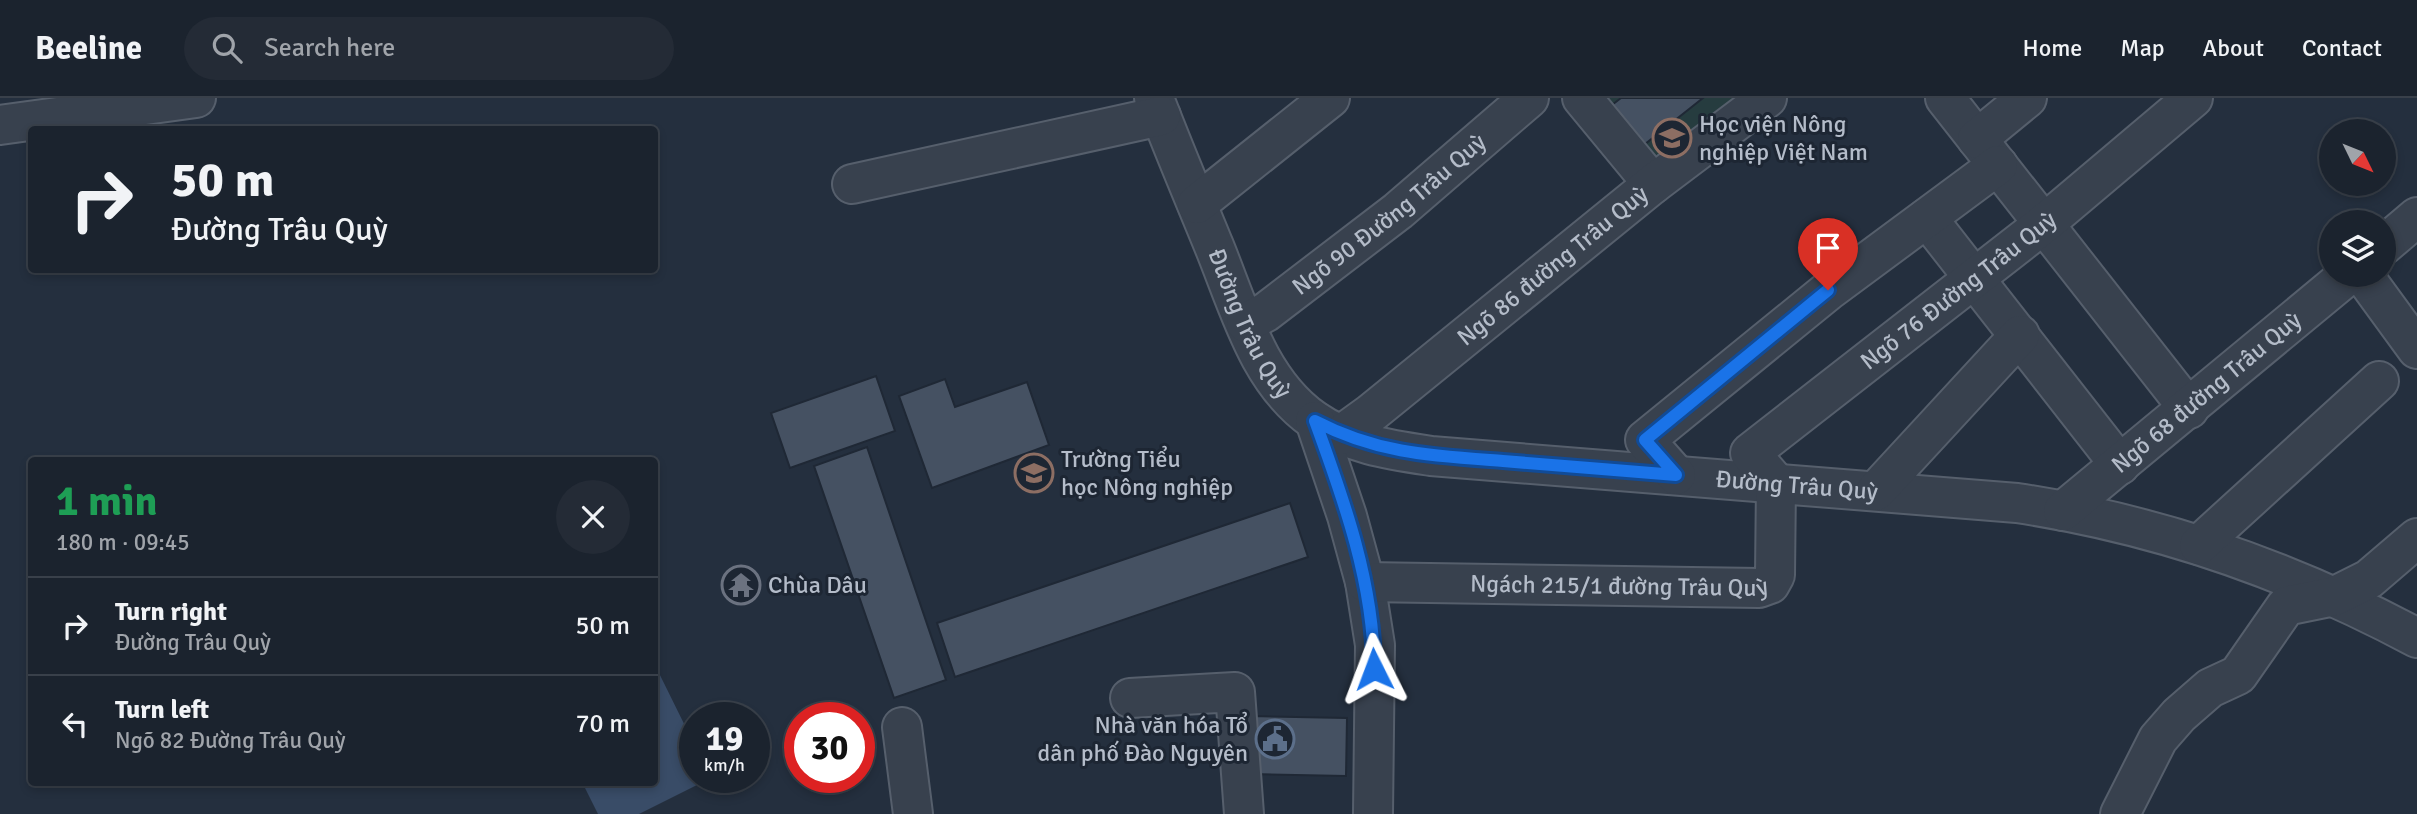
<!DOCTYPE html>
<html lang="en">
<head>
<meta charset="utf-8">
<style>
  :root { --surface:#1b232e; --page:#242b36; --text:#f1f3f6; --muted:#a0a4aa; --line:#39404a }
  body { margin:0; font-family:Signika,sans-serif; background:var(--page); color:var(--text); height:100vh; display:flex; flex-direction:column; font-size:26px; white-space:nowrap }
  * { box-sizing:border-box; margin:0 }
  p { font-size:23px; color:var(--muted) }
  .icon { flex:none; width:38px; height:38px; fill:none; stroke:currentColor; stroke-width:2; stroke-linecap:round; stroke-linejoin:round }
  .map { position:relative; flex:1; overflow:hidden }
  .drawer { position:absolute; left:28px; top:359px; width:630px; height:329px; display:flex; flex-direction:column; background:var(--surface); border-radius:7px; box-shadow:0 4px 10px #0003,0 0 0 2px var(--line) }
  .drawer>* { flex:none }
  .top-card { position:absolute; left:28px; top:28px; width:630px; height:147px; border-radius:7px; box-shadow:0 4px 10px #0003,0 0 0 2px var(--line); background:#1b232e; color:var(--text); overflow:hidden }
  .needle { width:46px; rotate:133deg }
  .fabs { position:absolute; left:2319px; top:21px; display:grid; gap:14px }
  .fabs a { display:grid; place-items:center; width:77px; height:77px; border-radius:50%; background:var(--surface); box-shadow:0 4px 10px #0003,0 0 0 2px var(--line); font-size:35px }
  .speed { position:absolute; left:679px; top:604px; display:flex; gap:14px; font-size:35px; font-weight:700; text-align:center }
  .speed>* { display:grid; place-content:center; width:91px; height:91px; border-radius:50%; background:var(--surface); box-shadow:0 4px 10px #0003,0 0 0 2px var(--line); line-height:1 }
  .speed small { font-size:18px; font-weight:400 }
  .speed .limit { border:10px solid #d22; background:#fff; color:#111 }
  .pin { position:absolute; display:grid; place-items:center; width:60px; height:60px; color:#fff; margin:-72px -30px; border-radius:50% 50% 50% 0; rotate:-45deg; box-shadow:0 0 7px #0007 }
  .pin .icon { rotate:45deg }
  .me { position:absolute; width:77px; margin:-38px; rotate:357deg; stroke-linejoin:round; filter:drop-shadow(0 0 5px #0008) }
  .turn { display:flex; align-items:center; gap:24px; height:147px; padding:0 28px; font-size:32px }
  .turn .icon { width:91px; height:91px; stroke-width:2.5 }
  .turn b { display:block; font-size:49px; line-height:60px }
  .round { display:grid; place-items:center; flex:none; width:74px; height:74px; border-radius:37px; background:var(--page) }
  .head { display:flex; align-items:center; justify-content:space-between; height:119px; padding:0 28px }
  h1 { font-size:42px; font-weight:800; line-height:52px; color:#1e9e55 }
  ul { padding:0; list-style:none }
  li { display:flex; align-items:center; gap:21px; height:98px; padding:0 28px; border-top:2px solid var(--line) }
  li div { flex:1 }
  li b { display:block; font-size:26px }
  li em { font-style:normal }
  header { display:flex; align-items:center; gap:42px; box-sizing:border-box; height:98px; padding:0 35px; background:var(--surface); border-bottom:2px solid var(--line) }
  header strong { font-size:33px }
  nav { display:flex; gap:38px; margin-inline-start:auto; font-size:24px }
  .search { width:490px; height:63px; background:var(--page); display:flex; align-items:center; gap:18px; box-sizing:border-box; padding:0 24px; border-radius:38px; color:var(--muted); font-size:26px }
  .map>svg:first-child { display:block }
  .green { fill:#263c3f }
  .water { fill:#394c67 }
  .building { fill:#455162; stroke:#1f2835; stroke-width:2 }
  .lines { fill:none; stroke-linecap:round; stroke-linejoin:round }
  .minor-casing { stroke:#565f6c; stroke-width:42 }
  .minor { stroke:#38414e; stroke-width:38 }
  .route-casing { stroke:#114b97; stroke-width:18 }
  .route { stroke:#1a73e8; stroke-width:12 }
  .labels { text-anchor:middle; stroke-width:6; stroke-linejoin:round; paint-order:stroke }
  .poi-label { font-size:24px; fill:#b4bcc9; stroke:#1d2633; text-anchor:start }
  .street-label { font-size:24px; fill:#b4bcc9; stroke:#1d2633 }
</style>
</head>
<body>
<header>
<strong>Beeline</strong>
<div class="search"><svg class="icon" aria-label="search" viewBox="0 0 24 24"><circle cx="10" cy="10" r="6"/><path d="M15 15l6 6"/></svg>Search here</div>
<nav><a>Home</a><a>Map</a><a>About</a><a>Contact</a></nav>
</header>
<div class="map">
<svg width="2417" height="716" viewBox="0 0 2417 716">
  <rect width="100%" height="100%" fill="#242f3e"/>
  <path class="green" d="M1600 0H1764L1662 80Z"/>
  <path class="water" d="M655 567 695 648V679L711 680 639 716H598L582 684H654Z"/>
  <g class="building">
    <path d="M1621 0H1703L1640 50 1608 10Z"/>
    <path d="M876 278 895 333 790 370 771 315Z"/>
    <path d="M945 281 955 309 1027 284 1049 347 932 390 899 298Z"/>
    <path d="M867 349 946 582 894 600 814 368Z"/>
    <path d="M1290 405 1308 459 955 579 937 525Z"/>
    <path d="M1252 618 1347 620 1346 678 1251 676Z"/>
  </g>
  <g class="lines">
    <defs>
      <g id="minor">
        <path id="s1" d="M1154 0C1173 50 1194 99 1214 148 1239 209 1258 283 1314 322 1348 346 1391 352 1431 358L2017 405C2157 426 2292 473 2417 540"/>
        <path d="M1582 0 1653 86"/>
        <path d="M1945 0 2189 311"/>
        <path d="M0 27 196 0"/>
        <path d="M1977 41 2027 0"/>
        <path d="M852 86 1161 18"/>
        <path d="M1197 106 1330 0"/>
        <path d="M1927 120 2120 367"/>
        <path d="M2384 147 2417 119"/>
        <path d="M2363 177 2417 251"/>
        <path id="s2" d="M1246 225 1266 214 1398 113 1529 0"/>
        <path d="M1315 323 1347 418 1365 484 1375 547 1373 716"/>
        <path id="s3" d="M1341 337 1370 316 1653 86 1767 0"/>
        <path d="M1676 377 1645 342 1828 193 1998 67"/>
        <path d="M1876 393 2020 237"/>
        <path id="s4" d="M2063 413 2348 177"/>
        <path d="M2199 447 2379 283"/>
        <path id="s5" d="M1365 484 1759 490 1770 486 1775 477 1776 385 1750 355 2045 125 2193 0"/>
        <path d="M1130 600 1235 594 1244 716"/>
        <path d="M902 629 913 716"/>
        <path d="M2120 716 2158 641 2179 617 2210 590 2238 577 2286 508 2335 498 2369 481 2417 440"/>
      </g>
    </defs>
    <use href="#minor" class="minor-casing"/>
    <use href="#minor" class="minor"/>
  </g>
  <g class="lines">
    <defs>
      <path id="route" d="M1374 571C1374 486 1344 402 1315 323 1378 356 1434 358 1503 363 1561 368 1618 372 1676 377L1645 342 1828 192"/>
    </defs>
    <use href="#route" class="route-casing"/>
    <use href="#route" class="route"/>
  </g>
  <defs>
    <symbol id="university-ring" viewBox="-11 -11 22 22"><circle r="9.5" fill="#1d2633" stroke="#8d6e63" stroke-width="1.5"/><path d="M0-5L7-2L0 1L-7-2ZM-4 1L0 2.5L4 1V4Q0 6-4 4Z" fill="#8d6e63"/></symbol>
    <symbol id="school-ring" viewBox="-11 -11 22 22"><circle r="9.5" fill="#1d2633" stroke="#8d6e63" stroke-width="1.5"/><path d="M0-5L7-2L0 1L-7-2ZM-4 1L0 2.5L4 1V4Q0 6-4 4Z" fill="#8d6e63"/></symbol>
    <symbol id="temple-ring" viewBox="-11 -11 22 22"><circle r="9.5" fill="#1d2633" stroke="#6b7280" stroke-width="1.5"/><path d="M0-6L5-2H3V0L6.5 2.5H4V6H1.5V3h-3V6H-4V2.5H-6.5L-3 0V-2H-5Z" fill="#6b7280"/></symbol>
    <symbol id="civic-ring" viewBox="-11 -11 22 22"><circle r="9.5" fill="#1d2633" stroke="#5c6f8a" stroke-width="1.5"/><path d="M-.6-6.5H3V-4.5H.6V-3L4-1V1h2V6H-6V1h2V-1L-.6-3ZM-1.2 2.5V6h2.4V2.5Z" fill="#5c6f8a"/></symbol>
  </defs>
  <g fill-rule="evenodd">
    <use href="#university-ring" x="1650" y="18" width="44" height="44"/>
    <use href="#school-ring" x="1012" y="353" width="44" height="44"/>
    <use href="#temple-ring" x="719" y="465" width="44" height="44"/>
    <use href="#civic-ring" x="1253" y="619" width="44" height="44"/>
  </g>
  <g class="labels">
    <g class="poi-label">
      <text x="1699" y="34">Học viện Nông<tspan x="1699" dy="28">nghiệp Việt Nam</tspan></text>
      <text x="1061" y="369">Trường Tiểu<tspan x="1061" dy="28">học Nông nghiệp</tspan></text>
      <text x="768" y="495">Chùa Dâu</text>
      <text x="1248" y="635" text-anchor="end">Nhà văn hóa Tổ<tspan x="1248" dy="28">dân phố Đào Nguyên</tspan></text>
    </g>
    <g class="street-label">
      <text dy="8" stroke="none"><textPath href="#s2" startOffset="180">Ngõ 90 Đường Trâu Quỳ</textPath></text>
      <text dy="8" stroke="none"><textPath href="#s3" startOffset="271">Ngõ 86 đường Trâu Quỳ</textPath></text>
      <text dy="8" stroke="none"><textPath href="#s5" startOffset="812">Ngõ 76 Đường Trâu Quỳ</textPath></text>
      <text dy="8" stroke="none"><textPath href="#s1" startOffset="245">Đường Trâu Quỳ</textPath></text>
      <text dy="8" stroke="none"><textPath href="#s4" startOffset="186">Ngõ 68 đường Trâu Quỳ</textPath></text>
      <text dy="8" stroke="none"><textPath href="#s1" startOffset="854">Đường Trâu Quỳ</textPath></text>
      <text dy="8" stroke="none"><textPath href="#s5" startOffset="254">Ngách 215/1 đường Trâu Quỳ</textPath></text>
    </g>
  </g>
</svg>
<div class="fabs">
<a><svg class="needle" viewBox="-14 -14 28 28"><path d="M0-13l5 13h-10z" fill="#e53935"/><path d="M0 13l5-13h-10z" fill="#a0a4aa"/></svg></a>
<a><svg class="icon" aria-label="layers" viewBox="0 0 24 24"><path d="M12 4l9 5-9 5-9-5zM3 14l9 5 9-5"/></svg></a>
</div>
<div class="speed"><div>19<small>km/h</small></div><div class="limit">30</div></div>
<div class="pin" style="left:1828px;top:192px;background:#d93025"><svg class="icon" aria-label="arrive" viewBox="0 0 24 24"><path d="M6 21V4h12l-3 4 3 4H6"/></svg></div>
<svg class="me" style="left:1374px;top:571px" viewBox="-20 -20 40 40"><path d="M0-17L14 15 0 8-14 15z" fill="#1a73e8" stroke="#fff" stroke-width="4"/></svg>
<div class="top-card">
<div class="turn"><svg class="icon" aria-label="right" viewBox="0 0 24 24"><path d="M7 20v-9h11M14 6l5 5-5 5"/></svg><div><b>50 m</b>Đường Trâu Quỳ</div></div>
</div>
<section class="drawer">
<div class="head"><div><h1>1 min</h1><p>180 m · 09:45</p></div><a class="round"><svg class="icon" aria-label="close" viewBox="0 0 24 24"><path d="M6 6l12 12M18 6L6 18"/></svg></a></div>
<ul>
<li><svg class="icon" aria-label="right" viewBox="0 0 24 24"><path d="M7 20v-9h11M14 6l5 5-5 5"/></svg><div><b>Turn right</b><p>Đường Trâu Quỳ</p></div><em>50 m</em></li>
<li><svg class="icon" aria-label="left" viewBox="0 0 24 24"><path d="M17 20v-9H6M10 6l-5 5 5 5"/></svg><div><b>Turn left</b><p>Ngõ 82 Đường Trâu Quỳ</p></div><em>70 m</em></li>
</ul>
</section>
</div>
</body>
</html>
